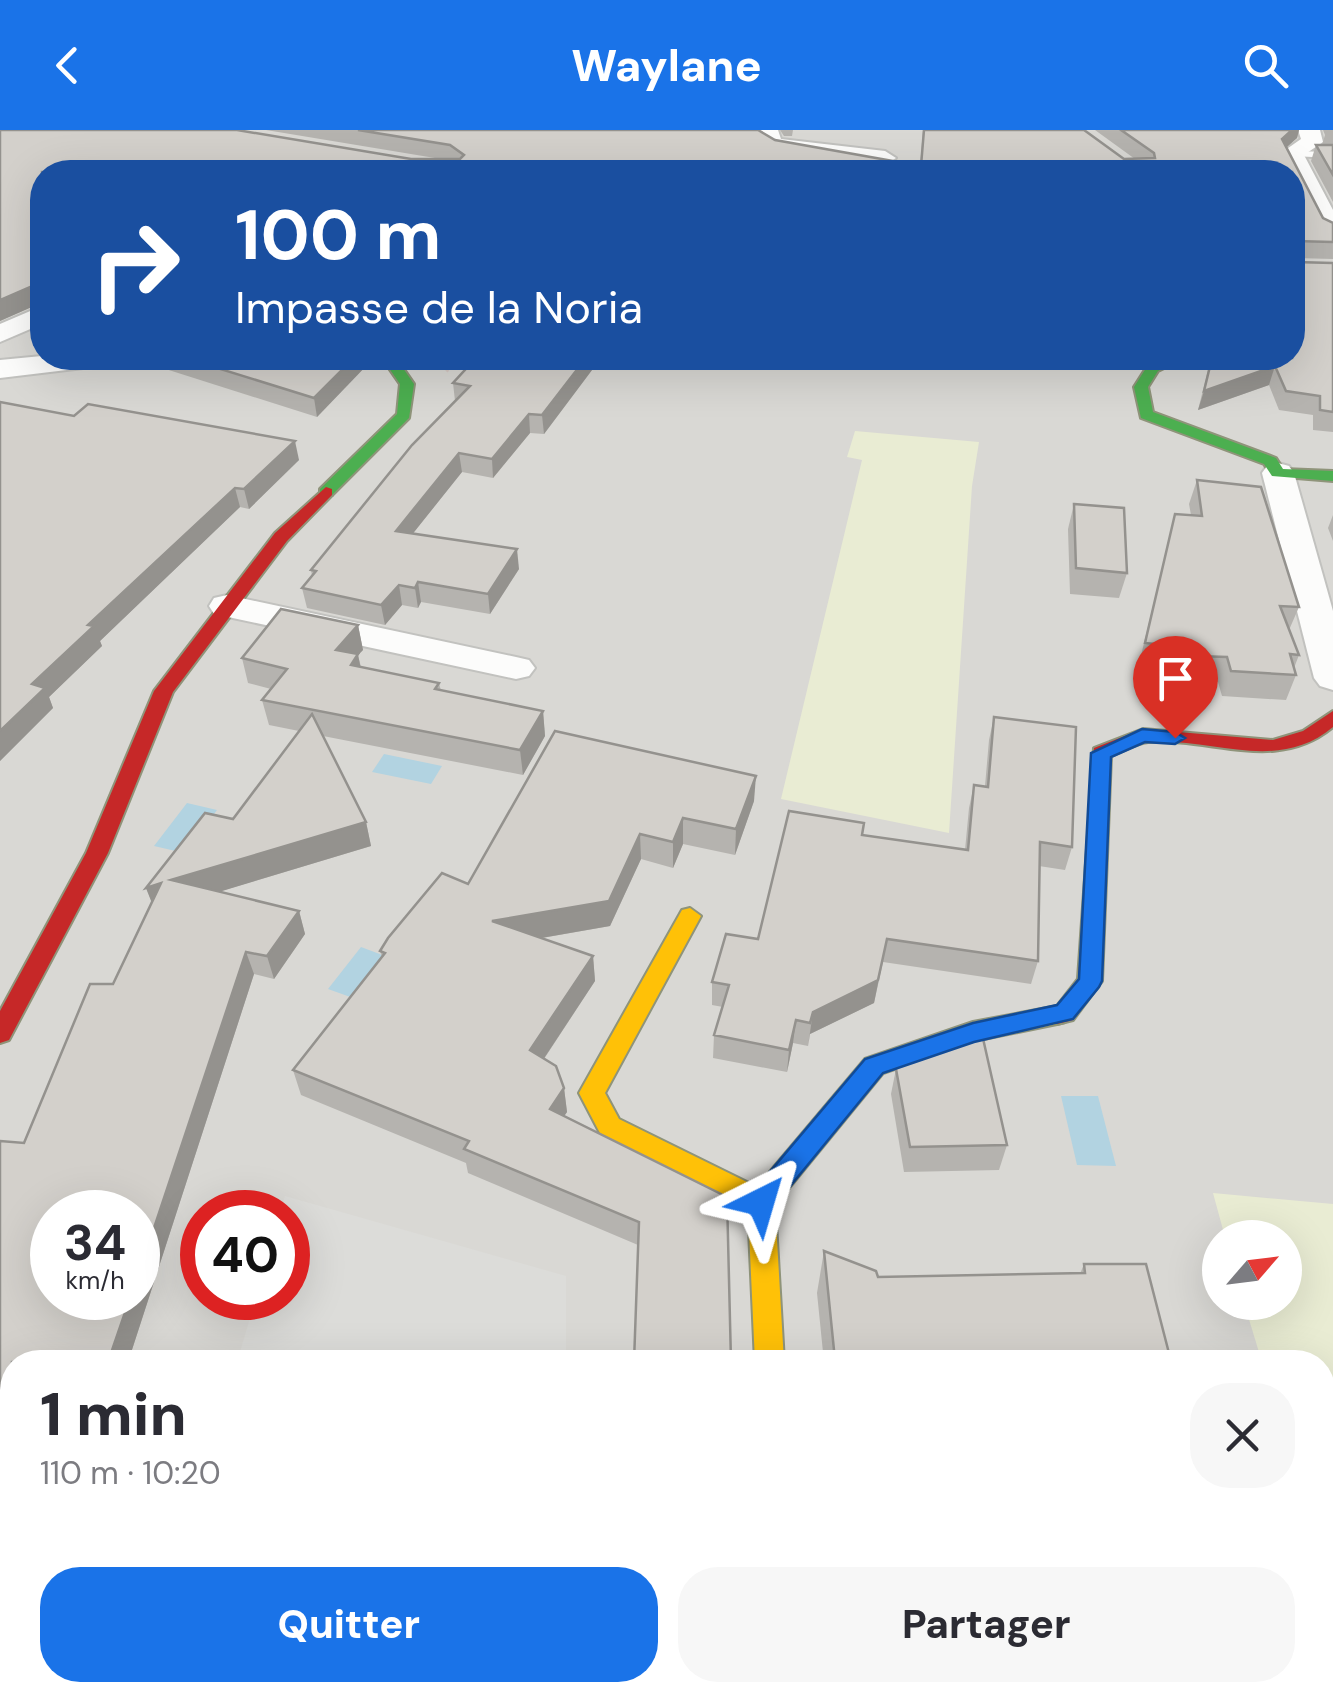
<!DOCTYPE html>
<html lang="fr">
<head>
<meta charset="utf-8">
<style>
  :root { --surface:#fff; --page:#f7f7f7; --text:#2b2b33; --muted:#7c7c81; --accent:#1a73e8 }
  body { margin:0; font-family:"DM Sans",sans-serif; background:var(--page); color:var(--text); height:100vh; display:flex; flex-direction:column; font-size:38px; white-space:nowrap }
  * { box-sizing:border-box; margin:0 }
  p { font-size:32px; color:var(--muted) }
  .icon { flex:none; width:55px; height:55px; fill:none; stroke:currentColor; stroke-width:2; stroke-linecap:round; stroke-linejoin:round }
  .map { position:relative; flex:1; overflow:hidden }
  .panel { position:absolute; left:0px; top:1220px; width:1335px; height:352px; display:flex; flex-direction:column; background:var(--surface); border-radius:40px 40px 0 0; box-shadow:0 10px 40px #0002 }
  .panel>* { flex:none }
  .guide { position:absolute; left:30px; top:30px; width:1275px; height:210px; border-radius:40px; box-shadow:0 10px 40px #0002; background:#1a4fa0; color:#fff; overflow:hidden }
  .needle { width:65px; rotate:62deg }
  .controls { position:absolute; left:1202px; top:1090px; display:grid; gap:20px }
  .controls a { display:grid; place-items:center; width:100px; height:100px; border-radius:50%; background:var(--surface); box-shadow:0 10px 40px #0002; font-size:50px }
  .speed { position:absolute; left:30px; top:1060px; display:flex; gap:20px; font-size:50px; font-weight:700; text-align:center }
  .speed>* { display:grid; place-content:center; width:130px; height:130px; border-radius:50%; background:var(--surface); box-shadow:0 10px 40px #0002; line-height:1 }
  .speed small { font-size:25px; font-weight:400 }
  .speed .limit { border:15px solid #d22; background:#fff; color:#111 }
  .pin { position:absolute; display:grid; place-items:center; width:85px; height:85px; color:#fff; margin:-102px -42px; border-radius:50% 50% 50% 0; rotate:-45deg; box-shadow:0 0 10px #0007 }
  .pin .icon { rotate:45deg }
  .me { position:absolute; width:110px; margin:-55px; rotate:40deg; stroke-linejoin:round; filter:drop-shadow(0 0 8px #0008) }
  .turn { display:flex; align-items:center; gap:35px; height:210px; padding:0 40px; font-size:45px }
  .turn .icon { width:130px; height:130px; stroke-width:2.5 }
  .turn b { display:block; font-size:70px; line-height:85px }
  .round { display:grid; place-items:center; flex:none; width:105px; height:105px; border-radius:40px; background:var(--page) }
  .head { display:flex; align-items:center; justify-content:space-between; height:170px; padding:0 40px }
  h1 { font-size:60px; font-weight:800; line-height:75px }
  .primary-button { display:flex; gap:20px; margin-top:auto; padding:20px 40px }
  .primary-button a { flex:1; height:115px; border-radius:40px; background:var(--accent); color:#fff; font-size:40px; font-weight:800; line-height:115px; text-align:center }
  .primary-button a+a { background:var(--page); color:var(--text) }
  header { display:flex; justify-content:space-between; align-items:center; height:130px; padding:0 40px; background:var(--accent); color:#fff; font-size:45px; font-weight:800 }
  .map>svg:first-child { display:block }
  .residential { fill:#d9d8d4; fill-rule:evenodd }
  .farmland { fill:#e9ecd3 }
  .parking { fill:#dcdcd9 }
  .water { fill:#b2d3e1 }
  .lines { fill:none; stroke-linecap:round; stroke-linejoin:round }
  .lane-casing { stroke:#c2c2bf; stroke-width:4 }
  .street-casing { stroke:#c2c2bf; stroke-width:4 }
  .fast-casing { stroke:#8f947a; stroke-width:4 }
  .slow-casing { stroke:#8f947a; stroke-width:4 }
  .jam-casing { stroke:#8f947a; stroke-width:4 }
  .path { stroke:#d6c8c3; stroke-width:4; stroke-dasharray:2.5 2.5; stroke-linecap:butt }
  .lane { fill:#fcfcfb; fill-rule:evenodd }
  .street { fill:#fcfcfb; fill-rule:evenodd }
  .fast { fill:#4caf50; fill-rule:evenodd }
  .slow { fill:#ffc107; fill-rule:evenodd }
  .jam { fill:#c62828; fill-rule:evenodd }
  .wall { fill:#b5b3af; fill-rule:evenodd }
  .shaded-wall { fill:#94928e }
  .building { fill:#d3d0cb; stroke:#94928e; stroke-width:2.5 }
  .route { fill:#1a73e8; stroke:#114b97; stroke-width:2.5 }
</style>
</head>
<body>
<header><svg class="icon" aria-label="back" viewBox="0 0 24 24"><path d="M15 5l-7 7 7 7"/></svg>Waylane<svg class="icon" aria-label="search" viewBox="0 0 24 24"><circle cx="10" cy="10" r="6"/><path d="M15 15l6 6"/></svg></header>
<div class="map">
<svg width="1333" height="1571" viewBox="0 0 1333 1571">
  <rect width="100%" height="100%" fill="#eae9e2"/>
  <path class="residential" d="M0 0H1333V1571H0ZM42 42H1292V228H42ZM52 1082H138V1168H52ZM202 1082H288V1168H202ZM1220 1108H1285V1172H1220ZM12 1232H1322V1560H12Z"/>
  <g class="farmland">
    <path d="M855 301 979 312 972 356 949 703 781 669 862 330 847 327Z"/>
    <path d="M1213 1063 1333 1074V1477L1322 1441V1232H1262L1244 1173 1285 1172V1108L1225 1107Z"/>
  </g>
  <g class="parking">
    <path d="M285 1066 566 1146V1232H237L256 1168H288V1082H280Z"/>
    <path d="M883 1560H1285L1288 1571H885Z"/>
  </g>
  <g class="water">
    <path d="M384 624 442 636 431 654 372 642Z"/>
    <path d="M187 673 217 680 192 714 193 725 154 716Z"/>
    <path d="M361 817 385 826 353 868 328 859Z"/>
    <path d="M1061 966H1098L1116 1036 1077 1035Z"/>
  </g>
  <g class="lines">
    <defs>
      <path id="lane" d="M1288 21 1333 22V28L1292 26Z"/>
      <g id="street">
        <path d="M756 0H778L781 9 885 21 896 28 885 35 775 22 759 13Z"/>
        <path d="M1298 0H1320L1323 12 1304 25 1333 80V110L1321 103 1281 23 1301 9Z"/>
        <path d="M42 176V194L0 212V194Z"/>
        <path d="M42 226V228H114L110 234 100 236 0 248V230Z"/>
        <path d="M1278 333 1289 336 1294 343 1333 481V560L1320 556 1314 548 1262 343 1267 336Z"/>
        <path d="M227 465 516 527 529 530 535 538 529 546 516 549 214 484 209 476 214 468Z"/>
        <rect x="751" y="1560" width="68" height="11"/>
      </g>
      <g id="fast">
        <path d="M382 228H396L414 254 409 288 332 365H320V359L397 284 400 254Z"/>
        <path d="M1166 228H1184L1158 241 1148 257 1153 282 1276 328 1283 339 1333 341V351L1272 346 1264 334 1141 288 1134 257 1148 235Z"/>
      </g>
      <path id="slow" d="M690 778 701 786 605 963 619 989 757 1057 865 929 973 892 1057 876 1065 878 1069 885 1065 892 1057 894 974 911 883 943 775 1075 784 1232H755L748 1078 601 1005 579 963 682 780Z"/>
      <g id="jam">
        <path d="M326 357 332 359V365L287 411 173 562 108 723 9 910 0 913V881L86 723 154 561 275 403Z"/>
        <path d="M1333 581V597C1277 644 1212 607 1148 612 1136 613 1122 622 1111 626L1102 851 1073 890 1057 894 1049 892 1045 885 1049 878 1057 876 1078 849 1094 618 1143 599 1273 610 1303 601Z"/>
      </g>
    </defs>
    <use href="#lane" class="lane-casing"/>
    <use href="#street" class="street-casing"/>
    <use href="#fast" class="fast-casing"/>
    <use href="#slow" class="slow-casing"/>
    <use href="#jam" class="jam-casing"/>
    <path class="path" d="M446 241 460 228"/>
    <use href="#lane" class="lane"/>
    <use href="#street" class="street"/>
    <use href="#fast" class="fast"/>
    <use href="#slow" class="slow"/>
    <use href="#jam" class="jam"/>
  </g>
  <g class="wall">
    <path d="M0 0 411 29H441L266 0H758L775 10 920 36 923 0H1084L1124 29H1135L1095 0H1299L1297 8 1286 17 1323 88 1333 93V129L1295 128V132L1333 133V302L1313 300V285L1279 280 1269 255 1198 280 1211 228H1292V42H42V199H41L35 180 40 176V173L0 191Z"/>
    <path d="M780 0H793L792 6H784Z"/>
    <path d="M1323 0H1333V72L1311 31 1316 15H1322L1325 5Z"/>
    <path d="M131 228H367L368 234 317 287Z"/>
    <path d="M601 228 544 304 530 303 493 348 462 342 413 403 519 439 490 484 421 472 418 478 402 475 385 495 307 478 302 458 312 446 311 440 455 271 453 253Z"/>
    <path d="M0 272 299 330 249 379 240 377 100 511 102 516 49 567 53 578 0 631Z"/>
    <path d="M1197 350 1299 477 1289 500 1299 525 1294 538 1296 545 1286 570 1222 566 1218 552 1187 550 1185 543 1138 538 1175 384 1191 385 1189 374Z"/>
    <path d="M1074 374 1127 443 1119 468 1070 464 1068 399Z"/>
    <path d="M1333 385V411L1328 398Z"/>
    <path d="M281 479 358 495 363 520 358 525 361 537 439 553 441 561 543 581 545 606 523 645 323 606 366 692 371 716 218 762 299 781 305 804 274 849 254 844 128 1232H12V1560H21L18 1571H0V1011L24 1013 90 854H113L152 772 146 758 205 683 233 689 299 601 269 595 262 570 271 559 248 553 242 528ZM52 1082H138V1168H52Z"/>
    <path d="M994 587 1072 717 1065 740 1039 736 1038 831 1031 854 883 832 874 873 810 904 808 916 793 913 787 942 713 928 714 905 723 877 712 875V852L863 705 965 720 969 678 974 655 985 656 989 610Z"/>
    <path d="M555 601 754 671 735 725 683 714 673 738 641 729 610 796 542 808 593 826 595 851 544 929 564 958 567 982 564 986 727 1067 638 1115 468 1043 466 1033 301 965 293 940 382 827 380 821 468 754Z"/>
    <path d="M896 939 1007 1015 999 1040 904 1042 891 964Z"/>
    <path d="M824 1121 878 1147 1080 1144 1084 1134 1171 1231 1170 1232H824L817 1163Z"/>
  </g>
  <g class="shaded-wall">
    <path d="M1292 0H1299L1297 8 1278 25 1282 9Z"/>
    <path d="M35 155 41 173 0 191V170Z"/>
    <path d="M354 228H367L368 234 317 287 314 268Z"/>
    <path d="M586 228H601L544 304 542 285Z"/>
    <path d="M1098 228H1117L1096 235Z"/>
    <path d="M1275 236 1269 255 1198 280 1204 261Z"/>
    <path d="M529 284 530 303 493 348 492 329Z"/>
    <path d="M295 311 299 330 249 379 244 359Z"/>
    <path d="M459 323 462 342 399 421 396 401Z"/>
    <path d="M235 358 240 377 100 511 102 516 49 567 53 578 0 631V601L32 554 88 495Z"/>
    <path d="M517 419 519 439 490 484 488 464Z"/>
    <path d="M418 452 421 472 418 478 415 458Z"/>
    <path d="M399 455 402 475 385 495 381 475Z"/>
    <path d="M358 495 363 520 358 525 363 549 336 520Z"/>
    <path d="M543 581 545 606 523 645 520 620Z"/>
    <path d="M756 646 754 671 735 725 736 699Z"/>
    <path d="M683 688V714L673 738V712Z"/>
    <path d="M366 692 371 716 179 774 171 750Z"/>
    <path d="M640 704 641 729 610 796 495 816 492 791Z"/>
    <path d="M161 753 155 781 146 758Z"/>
    <path d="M299 781 305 804 274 849 267 826Z"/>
    <path d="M887 809 874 873 810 904 808 916 813 882Z"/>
    <path d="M246 822 254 844 128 1232H108L130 1168H138V1146Z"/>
    <path d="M593 826 595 851 533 945 530 920Z"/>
    <path d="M796 890 793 913 787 942 789 920Z"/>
    <path d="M564 958 567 982 552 1004 550 979Z"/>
    <path d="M12 1520V1560H21L18 1571H0V1557Z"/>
  </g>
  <g class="building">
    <path d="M0 0H237L411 29H460L464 25 450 15 358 0H758L775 10 921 36 924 0H1084L1124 29 1155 28 1154 23 1121 0H1292L1282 9 1323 88 1333 93V112L1295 111V132L1333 133V282L1320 280V266L1286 261 1275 236 1204 261 1212 228H1292V42H42V183L35 180 40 176V158L35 155 0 170Z"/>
    <path d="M1316 15H1333V45Z"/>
    <path d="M185 228H354L314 268Z"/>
    <path d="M476 228H586L542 285 529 284 492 329 459 323 396 401 517 419 488 464 418 452 415 458 399 455 381 475 302 458 316 441 311 440 412 315 470 256 453 253Z"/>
    <path d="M0 272 74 286 88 274 295 311 244 359 235 358 88 495 94 496 32 554 45 558 0 601Z"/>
    <path d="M1197 350 1261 357 1299 477 1280 476 1299 525 1290 524 1296 545 1231 541 1227 527 1196 526 1194 518 1145 513 1175 384 1202 386Z"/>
    <path d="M1074 374 1124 378 1127 443 1076 438Z"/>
    <path d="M281 479 358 495 336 520 358 524 351 535 439 553 435 559 543 581 520 620 262 570 287 539 242 528Z"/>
    <path d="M312 584 366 692 171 750 299 781 267 826 246 822 138 1146V1082H52V1168H130L108 1232H12V1520L0 1557V1011L24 1013 90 854H113L161 753 146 758 205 683 233 689Z"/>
    <path d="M994 587 1076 597 1072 717 1040 712 1038 831 887 809 878 850 813 882 810 893 796 890 789 920 714 905 729 855 712 852 726 804 758 809 789 681 864 693 862 705 968 720 974 655 988 657Z"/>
    <path d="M555 601 756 646 736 699 683 688 673 712 640 704 609 771 492 791 593 826 530 920 556 936 564 958 550 979 727 1067 731 1232H634L639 1092 464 1019 469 1011 293 940 385 823 380 821 388 808 442 743 468 754Z"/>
    <path d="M982 904 1007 1015 910 1017 896 939 902 931Z"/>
    <path d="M824 1121 876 1141 878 1147 1085 1143 1084 1134H1146L1171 1231 835 1230Z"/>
    <path d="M121 1560H740L741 1571H119Z"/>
  </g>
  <path class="route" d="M1142 599 1175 602 1185 608 1175 614 1145 612 1111 627 1102 851 1099 857 1073 889 974 912 883 943 770 1081 761 1084 751 1081 747 1072 751 1064 865 929 973 893 1057 875 1079 849 1091 623Z"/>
</svg>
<div class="controls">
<a><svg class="needle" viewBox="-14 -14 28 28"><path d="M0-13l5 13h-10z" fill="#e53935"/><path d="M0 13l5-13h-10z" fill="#7c7c81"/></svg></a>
</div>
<div class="speed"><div>34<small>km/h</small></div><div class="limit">40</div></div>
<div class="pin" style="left:1175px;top:608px;background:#d93025"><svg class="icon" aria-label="arrive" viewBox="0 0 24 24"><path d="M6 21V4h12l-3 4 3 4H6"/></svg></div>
<svg class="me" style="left:761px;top:1072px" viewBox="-20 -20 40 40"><path d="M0-17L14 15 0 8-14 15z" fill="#1a73e8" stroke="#fff" stroke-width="4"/></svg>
<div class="guide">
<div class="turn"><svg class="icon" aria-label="right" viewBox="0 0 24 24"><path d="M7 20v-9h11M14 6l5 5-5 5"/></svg><div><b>100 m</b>Impasse de la Noria</div></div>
</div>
<section class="panel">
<div class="head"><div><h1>1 min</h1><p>110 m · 10:20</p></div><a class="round"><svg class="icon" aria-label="close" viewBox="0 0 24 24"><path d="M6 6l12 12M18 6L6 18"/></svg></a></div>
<div class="primary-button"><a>Quitter</a><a>Partager</a></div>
</section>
</div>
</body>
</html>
